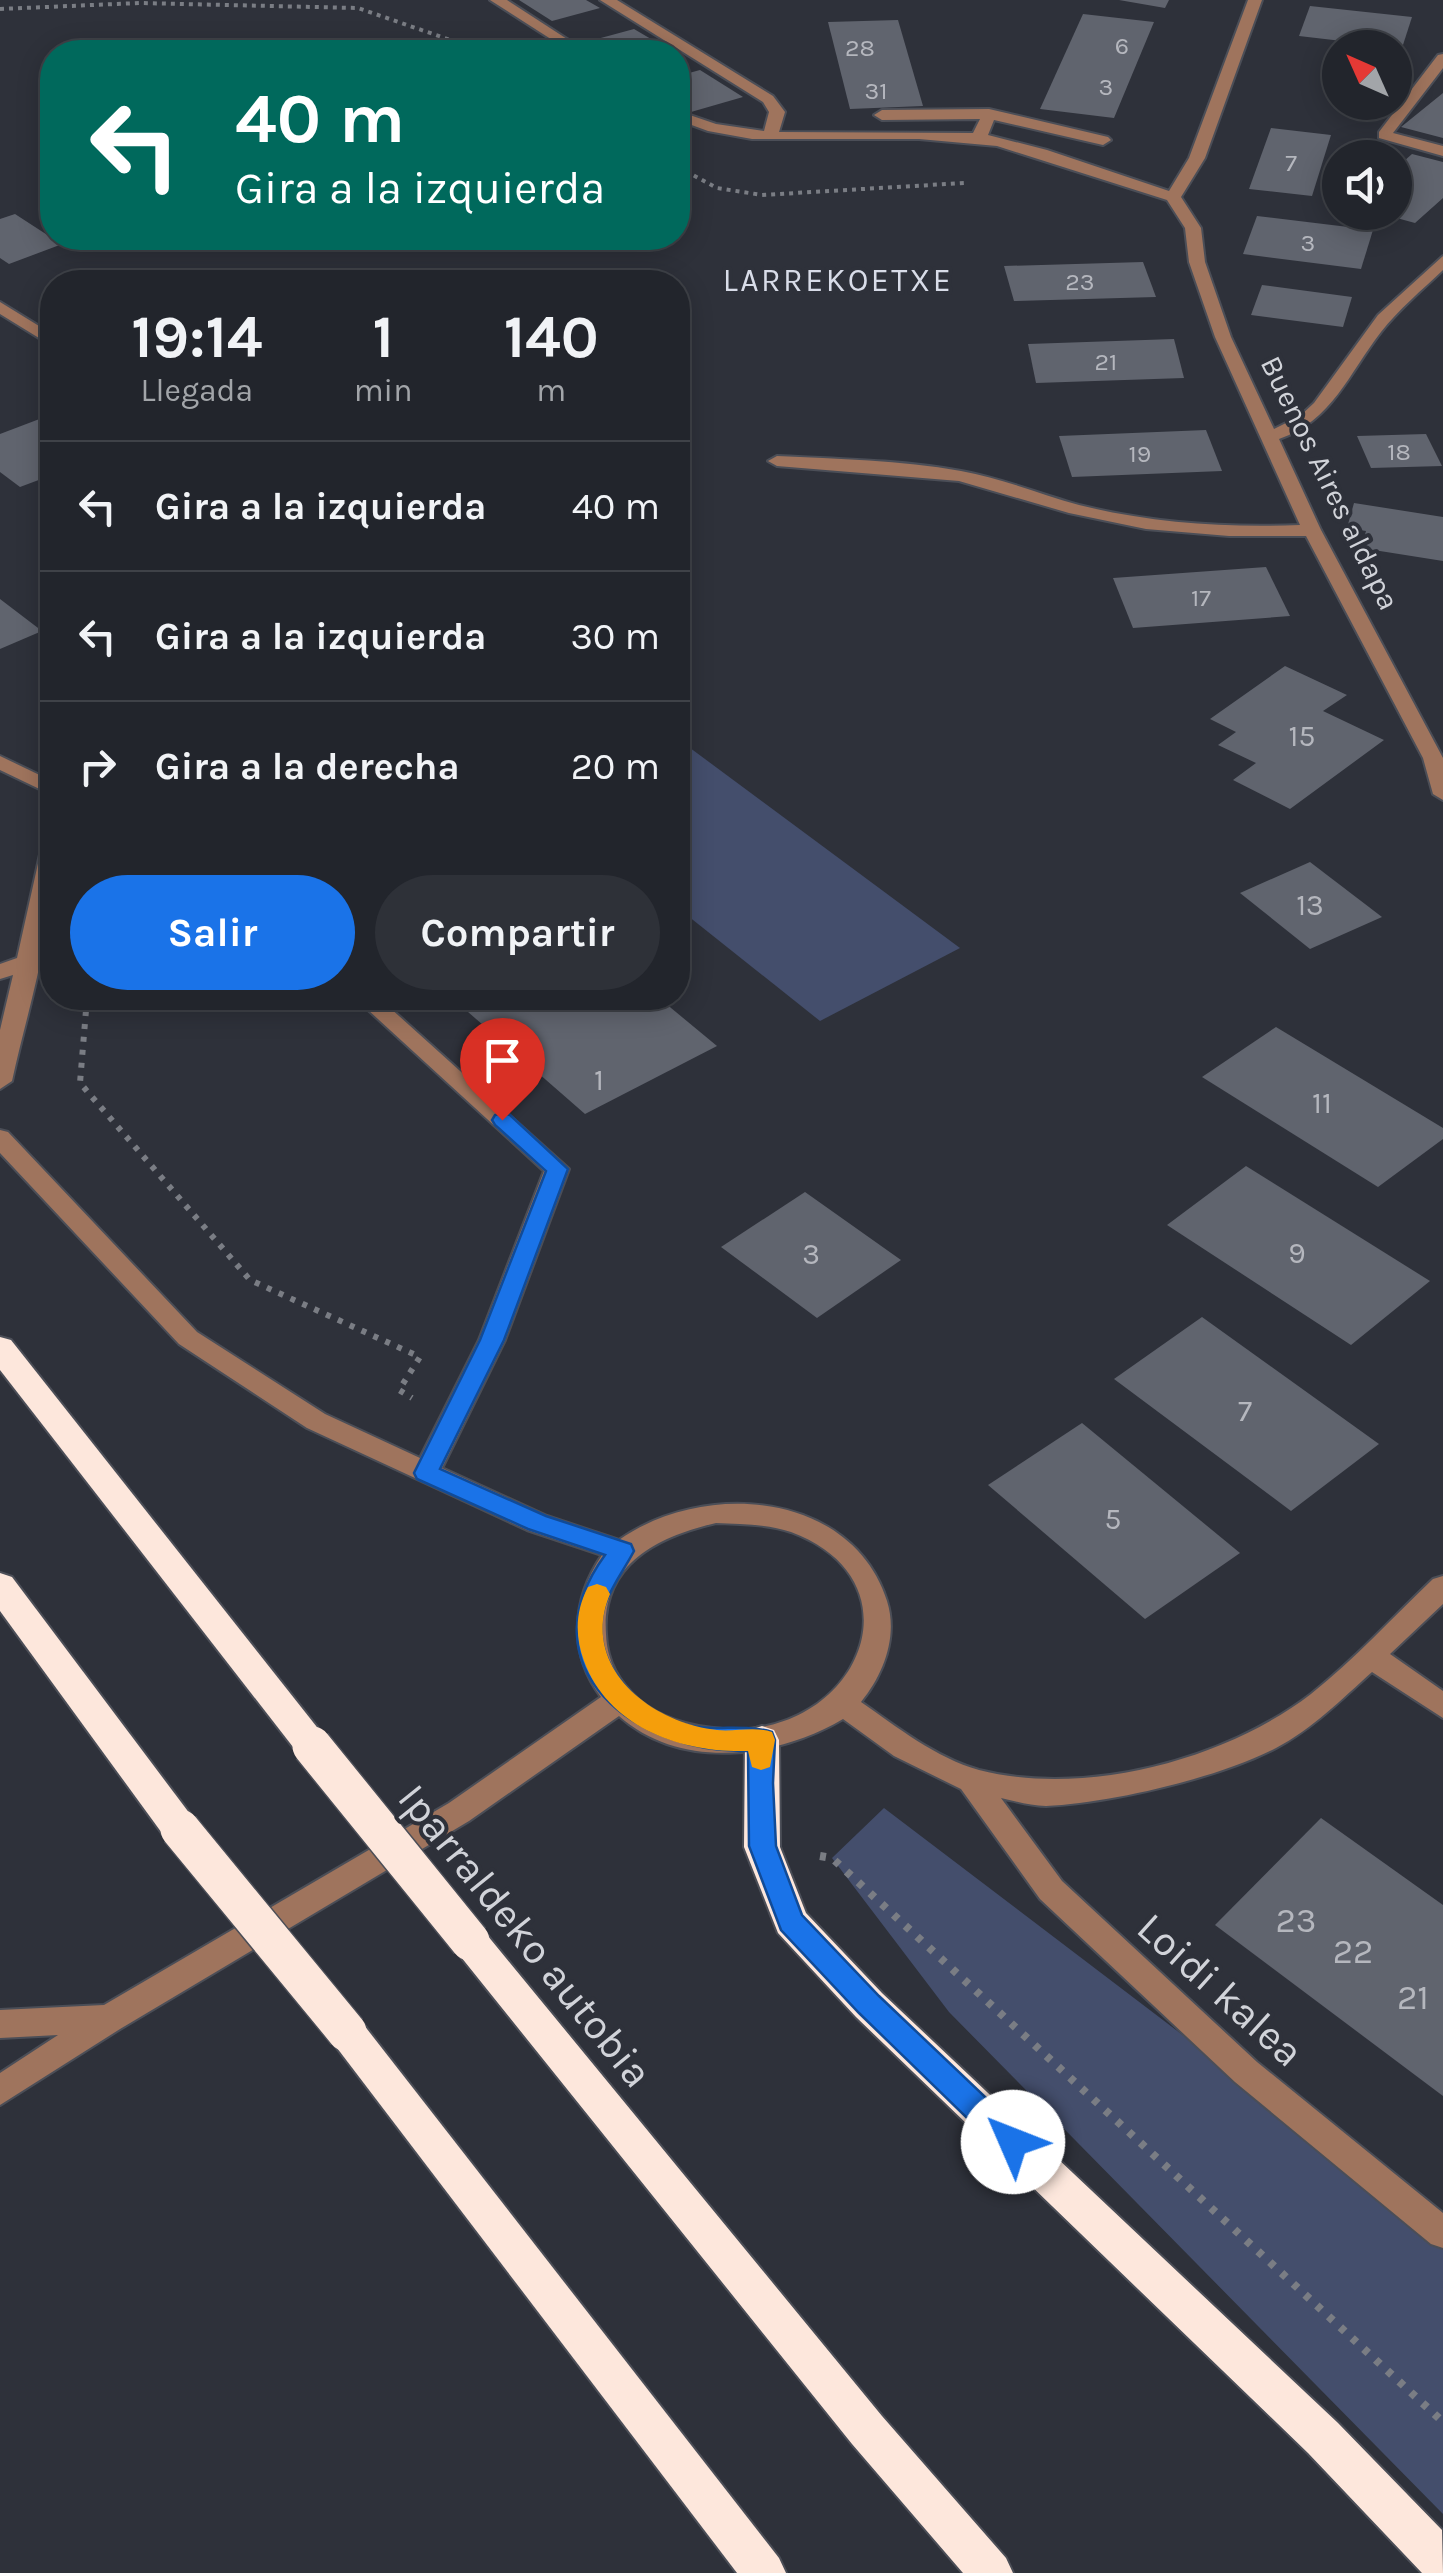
<!DOCTYPE html>
<html lang="es">
<head>
<meta charset="utf-8">
<style>
  :root { --surface:#22252c; --page:#2e3138; --text:#f1f3f6; --muted:#a2a5a9; --line:#3f4248; --accent:#1a73e8 }
  body { margin:0; font-family:Karla,sans-serif; background:var(--page); color:var(--text); height:100vh; display:flex; flex-direction:column; font-size:38px; white-space:nowrap }
  * { box-sizing:border-box; margin:0 }
  p { font-size:32px; color:var(--muted) }
  .icon { flex:none; width:55px; height:55px; fill:none; stroke:currentColor; stroke-width:2; stroke-linecap:round; stroke-linejoin:round }
  .map { position:relative; flex:1; overflow:hidden }
  .drawer { position:absolute; left:40px; top:270px; width:650px; height:740px; display:flex; flex-direction:column; background:var(--surface); border-radius:40px; box-shadow:0 5px 25px #0003,0 0 0 2px var(--line) }
  .drawer>* { flex:none }
  .banner { position:absolute; left:40px; top:40px; width:650px; height:210px; border-radius:40px; box-shadow:0 5px 25px #0003,0 0 0 2px var(--line); background:#00695c; color:#fff; overflow:hidden }
  .needle { width:65px; rotate:315deg }
  .tools { position:absolute; left:1322px; top:30px; display:grid; gap:20px }
  .tools a { display:grid; place-items:center; width:90px; height:90px; border-radius:50%; background:var(--surface); box-shadow:0 5px 25px #0003,0 0 0 2px var(--line); font-size:50px }
  .pin { position:absolute; display:grid; place-items:center; width:85px; height:85px; color:#fff; margin:-102px -42px; border-radius:50% 50% 50% 0; rotate:-45deg; box-shadow:0 0 10px #0007 }
  .pin .icon { rotate:45deg }
  .me { position:absolute; width:110px; margin:-55px; rotate:314deg; stroke-linejoin:round; filter:drop-shadow(0 0 8px #0008) }
  .turn { display:flex; align-items:center; gap:35px; height:210px; padding:0 30px; font-size:45px }
  .turn .icon { width:130px; height:130px; stroke-width:2.5 }
  .turn b { display:block; font-size:70px; line-height:85px }
  .eta { display:flex; justify-content:space-evenly; align-items:center; height:170px; text-align:center }
  .eta b { font-size:60px; font-weight:700; line-height:70px }
  .action { display:flex; gap:20px; margin-top:auto; padding:20px 30px }
  .action a { flex:1; height:115px; border-radius:60px; background:var(--accent); color:#fff; font-size:40px; font-weight:700; line-height:115px; text-align:center }
  .action a+a { background:var(--page); color:var(--text) }
  ul { padding:0; list-style:none }
  li { display:flex; align-items:center; gap:30px; height:130px; padding:0 30px; border-top:2px solid var(--line) }
  li div { flex:1 }
  li b { display:block; font-size:38px }
  li em { font-style:normal }
  .map>svg:first-child { display:block }
  .green { fill:#444e6c }
  .building { fill:#60646e }
  .lines { fill:none; stroke-linecap:round; stroke-linejoin:round }
  .minor-casing { stroke:#4b4e57; stroke-width:4 }
  .highway-casing { stroke:#4b4e57; stroke-width:4 }
  .path-far2 { stroke:#7a7d84; stroke-width:4; stroke-dasharray:4 5; stroke-linecap:butt }
  .path-far1 { stroke:#7a7d84; stroke-width:6; stroke-dasharray:5 8; stroke-linecap:butt }
  .path { stroke:#7a7d84; stroke-width:8; stroke-dasharray:6 10; stroke-linecap:butt }
  .minor { fill:#9f745d; fill-rule:evenodd }
  .highway { fill:#fde7dc; fill-rule:evenodd }
  .highway-bridge-casing { stroke:#4b4e57; stroke-width:42; stroke-linecap:butt }
  .highway-bridge { stroke:#fde7dc; stroke-width:39 }
  .route { fill:#1a73e8; stroke:#114b97; stroke-width:2.5 }
  .slow { fill:#f59e0b }
  .labels { text-anchor:middle; stroke-width:8; stroke-linejoin:round; paint-order:stroke }
  .far-number-label { font-size:25px; fill:#b5b7be }
  .far-street-label { font-size:30px; fill:#d1d3d9; stroke:#2e313a }
  .number-label { font-size:30px; fill:#b5b7be }
  .far-neighbourhood-label { font-size:32px; letter-spacing:2.5px; fill:#d8dce8; stroke:#2e313a }
  .near-number-label { font-size:35px; fill:#b5b7be }
  .near-street-label { font-size:42px; fill:#d1d3d9; stroke:#2e313a }
</style>
</head>
<body>
<div class="map">
<svg width="1443" height="2573" viewBox="0 0 1443 2573">
  <rect width="100%" height="100%" fill="#2e313a"/>
  <g class="green">
    <path d="M678 739 960 948 820 1021 678 908Z"/>
    <path d="M884 1808 1405 2204 1443 2224V2514L949 2012 832 1858Z"/>
  </g>
  <g class="building">
    <path d="M519 0H586L600 8 552 21Z"/>
    <path d="M1119 0H1169L1165 8Z"/>
    <path d="M1310 6 1412 17 1402 48 1299 36Z"/>
    <path d="M1083 14 1154 22 1114 118 1040 109Z"/>
    <path d="M898 20 923 106 850 109 828 22Z"/>
    <path d="M634 29 673 52H602L586 42Z"/>
    <path d="M700 70 743 97 691 112 678 103V76Z"/>
    <path d="M1443 93V138L1401 127Z"/>
    <path d="M1271 128 1331 135 1312 196 1249 189Z"/>
    <path d="M1412 154 1443 162V198L1415 223 1382 214 1395 212V169Z"/>
    <path d="M15 214 52 238 65 243 9 264 0 258V219Z"/>
    <path d="M1257 216 1373 230 1361 269 1243 254Z"/>
    <path d="M1143 262 1156 297 1014 301 1004 266Z"/>
    <path d="M1262 285 1352 297 1343 327 1251 315Z"/>
    <path d="M1174 339 1184 378 1036 383 1028 344Z"/>
    <path d="M50 415 52 475 20 487 0 472V434Z"/>
    <path d="M1206 430 1222 471 1072 477 1059 436Z"/>
    <path d="M1426 434 1442 466 1371 468 1357 436Z"/>
    <path d="M1354 503 1443 517V561L1361 548 1366 531 1347 528Z"/>
    <path d="M1266 567 1290 616 1133 628 1113 578Z"/>
    <path d="M0 599 42 631 0 649Z"/>
    <path d="M1285 666 1347 695 1323 711 1384 740 1290 809 1233 780 1256 763 1218 745 1236 732 1210 719Z"/>
    <path d="M1310 862 1382 917 1310 949 1240 893Z"/>
    <path d="M452 998H659L717 1046 585 1114Z"/>
    <path d="M1276 1027 1443 1128V1139L1378 1187 1202 1077Z"/>
    <path d="M1246 1166 1430 1281 1351 1345 1167 1225Z"/>
    <path d="M805 1192 901 1260 817 1318 721 1247Z"/>
    <path d="M1202 1317 1379 1444 1291 1511 1114 1379Z"/>
    <path d="M1082 1423 1240 1553 1145 1619 988 1485Z"/>
    <path d="M1321 1818 1443 1905V2096L1215 1925Z"/>
  </g>
  <g class="lines">
    <defs>
      <g id="minor">
        <path d="M490 0H507L587 52H571Z"/>
        <path d="M600 0H617L773 96 785 112 779 132 973 133 980 119 882 120 874 115 882 110 989 109 1108 137 1111 140 1103 145 994 120 988 135 1047 150 1169 191 1189 158 1248 0H1262L1205 158 1181 197 1201 228 1205 262 1231 337 1274 429 1300 416 1314 403 1378 315 1443 256V270C1422 290 1399 309 1381 332 1349 373 1332 421 1279 439L1321 530 1443 758V800L1433 794 1423 758 1306 536H1229L1146 529 1069 513 959 481 777 466 768 461 777 456C838 459 900 460 961 471 1001 478 1039 494 1079 505 1151 523 1227 528 1300 525L1215 337 1189 262 1185 228 1167 200 997 146 919 139H752L708 131 678 120V111L716 124 764 131 769 112 763 102Z"/>
        <path d="M1443 54V68L1393 133 1443 146V156L1379 138V132L1438 55Z"/>
        <path d="M0 302 52 334V346L0 314Z"/>
        <path d="M0 756 52 781V795L0 770Z"/>
        <path d="M52 844C57 923 29 1003 12 1081L0 1089V1030L13 975 0 979V964L17 958 41 850Z"/>
        <path d="M355 998H379L569 1169 505 1340 442 1468 547 1516 619 1540C704 1480 852 1491 887 1601 898 1636 884 1674 861 1702 897 1727 936 1758 979 1770 1085 1797 1225 1760 1311 1694 1354 1660 1393 1617 1433 1579L1443 1576V1604L1390 1654 1443 1691V1718L1372 1672C1342 1699 1312 1729 1276 1748 1219 1778 1110 1803 1046 1806 1031 1806 1015 1801 1001 1798L1062 1881 1257 2062 1443 2213V2248L1431 2244 1235 2082 1040 1899 961 1789 894 1756 843 1719C777 1758 681 1771 619 1716L469 1821 120 2029 0 2105V2073L58 2035 0 2038V2010L104 2005 449 1803 601 1697C568 1653 572 1599 602 1555L527 1530 307 1428 179 1344 0 1153V1130L8 1132 197 1332 325 1414 420 1458 479 1340 544 1171ZM716 1523C741 1524 768 1524 791 1532 925 1582 857 1738 724 1729 693 1727 663 1720 639 1700 619 1682 607 1662 606 1634 601 1565 656 1537 716 1523Z"/>
      </g>
      <g id="highway">
        <path d="M0 1337 11 1340 324 1736 329 1746 324 1756 312 1760 300 1756 0 1370Z"/>
        <path d="M0 1573 12 1577 193 1818 198 1829 193 1840 180 1844 167 1840 0 1611Z"/>
        <path d="M762 1726 774 1730 779 1740 780 1847 806 1913 882 1993 1338 2423 1442 2530 1443 2573H1422L1308 2453 856 2017 778 1933 744 1847 745 1740 750 1730Z"/>
        <path d="M470 1925 483 1930 882 2416 1006 2558 1013 2573H963L852 2444 457 1952 452 1941 457 1930Z"/>
        <path d="M347 2015 360 2020 779 2558 786 2573H737L334 2044 328 2032 334 2020Z"/>
      </g>
    </defs>
    <use href="#minor" class="minor-casing"/>
    <use href="#highway" class="highway-casing"/>
    <g class="path-far2">
      <path d="M0 9 139 3 358 8 485 52"/>
      <path d="M678 167 717 188 762 195 964 183"/>
    </g>
    <path class="path-far1" d="M87 998 80 1083 250 1280 420 1357 399 1390 412 1398"/>
    <path class="path" d="M820 1856 832 1858 1443 2422"/>
    <use href="#minor" class="minor"/>
    <use href="#highway" class="highway"/>
    <defs>
      <g id="highway-bridge">
        <path d="M312 1746 470 1941"/>
        <path d="M180 1829 347 2032"/>
      </g>
    </defs>
    <use href="#highway-bridge" class="highway-bridge-casing"/>
    <use href="#highway-bridge" class="highway-bridge"/>
  </g>
  <path class="route" d="M502 1113 510 1115 568 1169 504 1340 440 1469 546 1516 631 1544 634 1551C624 1570 612 1585 605 1605 588 1658 634 1707 680 1723 710 1733 743 1723 772 1732L775 1740 773 1783 776 1846 802 1915 879 1996 1023 2133 1027 2142 1023 2152 1013 2156 1002 2152 859 2013 781 1930 749 1846 748 1751C638 1754 522 1669 605 1555L528 1529 417 1479 414 1473 480 1340 546 1171 495 1125 492 1120 495 1115Z"/>
  <path class="slow" d="M597 1584 606 1587 610 1594C579 1667 651 1723 717 1730 735 1732 754 1726 772 1732L775 1740 770 1767 761 1770 752 1767 748 1751C681 1753 609 1728 584 1661 575 1636 575 1612 588 1587Z"/>
  <g class="labels">
    <g class="far-number-label">
      <text x="1122" y="54">6</text>
      <text x="860" y="56">28</text>
      <text x="1106" y="95">3</text>
      <text x="876" y="99">31</text>
      <text x="1291" y="171">7</text>
      <text x="1308" y="251">3</text>
      <text x="1080" y="290">23</text>
      <text x="1106" y="370">21</text>
      <text x="1399" y="460">18</text>
      <text x="1140" y="462">19</text>
      <text x="1201" y="606">17</text>
    </g>
    <g class="far-street-label">
      <text transform="translate(1330 483) rotate(64)" y="10">Buenos Aires aldapa</text>
    </g>
    <g class="number-label">
      <text x="1302" y="746">15</text>
      <text x="1310" y="915">13</text>
      <text x="599" y="1090">1</text>
      <text x="1322" y="1113">11</text>
      <text x="1297" y="1263">9</text>
      <text x="811" y="1264">3</text>
      <text x="1245" y="1421">7</text>
      <text x="1113" y="1529">5</text>
    </g>
    <g class="far-neighbourhood-label">
      <text x="838" y="291">LARREKOETXE</text>
    </g>
    <g class="near-number-label">
      <text x="1296" y="1932">23</text>
      <text x="1353" y="1963">22</text>
      <text x="1413" y="2009">21</text>
    </g>
    <g class="near-street-label">
      <text transform="translate(526 1935) rotate(51)" y="15">Iparraldeko autobia</text>
      <text transform="translate(1221 1989) rotate(42)" y="15">Loidi kalea</text>
    </g>
  </g>
</svg>
<div class="tools">
<a><svg class="needle" viewBox="-14 -14 28 28"><path d="M0-13l5 13h-10z" fill="#e53935"/><path d="M0 13l5-13h-10z" fill="#a2a5a9"/></svg></a>
<a><svg class="icon" aria-label="sound" viewBox="0 0 24 24"><path d="M4 9h4l5-4v14l-5-4H4zM17 9q2 3 0 6"/></svg></a>
</div>
<div class="pin" style="left:502px;top:1120px;background:#d93025"><svg class="icon" aria-label="arrive" viewBox="0 0 24 24"><path d="M6 21V4h12l-3 4 3 4H6"/></svg></div>
<svg class="me" style="left:1013px;top:2142px" viewBox="-20 -20 40 40"><circle r="19" fill="#fff"/><path d="M0-13L10 11 0 6-10 11z" fill="#1a73e8"/></svg>
<div class="banner">
<div class="turn"><svg class="icon" aria-label="left" viewBox="0 0 24 24"><path d="M17 20v-9H6M10 6l-5 5 5 5"/></svg><div><b>40 m</b>Gira a la izquierda</div></div>
</div>
<section class="drawer">
<div class="eta">
<div><b>19:14</b><p>Llegada</p></div>
<div><b>1</b><p>min</p></div>
<div><b>140</b><p>m</p></div>
</div>
<ul>
<li><svg class="icon" aria-label="left" viewBox="0 0 24 24"><path d="M17 20v-9H6M10 6l-5 5 5 5"/></svg><div><b>Gira a la izquierda</b></div><em>40 m</em></li>
<li><svg class="icon" aria-label="left" viewBox="0 0 24 24"><path d="M17 20v-9H6M10 6l-5 5 5 5"/></svg><div><b>Gira a la izquierda</b></div><em>30 m</em></li>
<li><svg class="icon" aria-label="right" viewBox="0 0 24 24"><path d="M7 20v-9h11M14 6l5 5-5 5"/></svg><div><b>Gira a la derecha</b></div><em>20 m</em></li>
</ul>
<div class="action"><a>Salir</a><a>Compartir</a></div>
</section>
</div>
</body>
</html>
